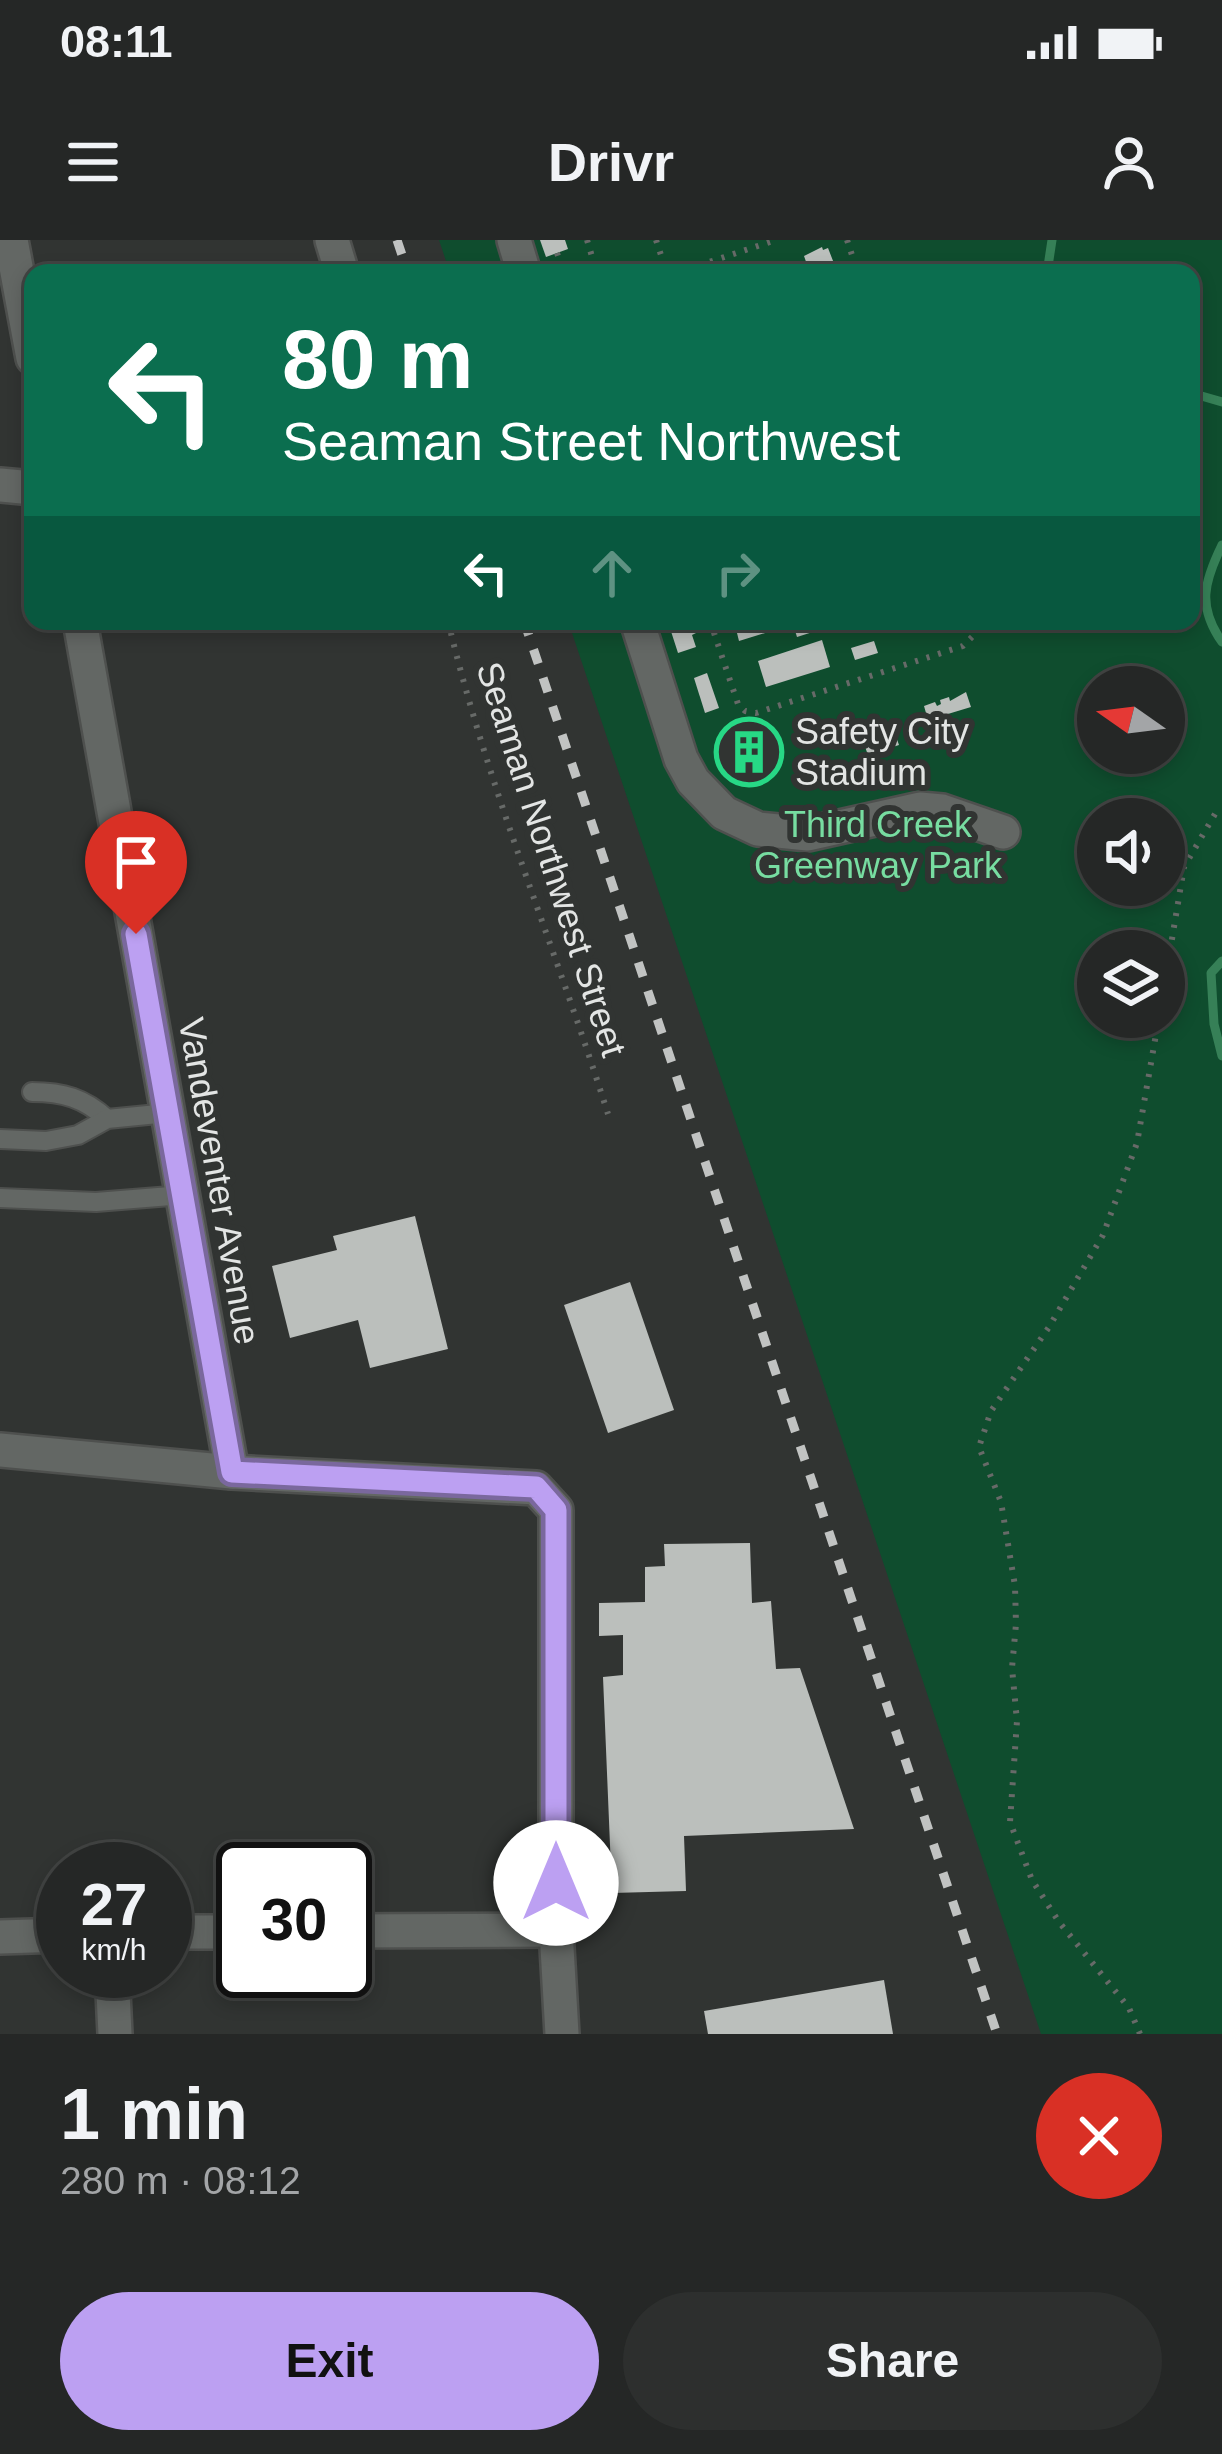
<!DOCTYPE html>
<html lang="en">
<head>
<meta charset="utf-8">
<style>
  :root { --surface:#252726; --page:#2d2f2e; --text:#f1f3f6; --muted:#a3a5a7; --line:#424443; --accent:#bca0f2 }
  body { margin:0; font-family:Helvetica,sans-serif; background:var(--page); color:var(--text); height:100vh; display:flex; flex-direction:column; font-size:45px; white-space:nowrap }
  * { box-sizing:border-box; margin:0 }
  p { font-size:39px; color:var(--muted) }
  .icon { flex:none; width:66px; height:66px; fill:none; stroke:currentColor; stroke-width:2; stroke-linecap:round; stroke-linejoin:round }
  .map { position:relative; height:1794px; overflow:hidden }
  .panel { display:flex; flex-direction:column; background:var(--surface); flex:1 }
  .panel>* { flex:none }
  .banner { position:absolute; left:24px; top:24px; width:1176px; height:366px; border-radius:24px; box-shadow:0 6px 18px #0003,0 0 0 3px var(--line); background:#0b6e4f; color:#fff; overflow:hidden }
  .needle { width:78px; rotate:284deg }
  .tools { position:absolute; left:1077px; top:426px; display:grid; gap:24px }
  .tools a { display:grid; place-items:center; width:108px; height:108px; border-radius:50%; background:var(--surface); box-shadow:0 6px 18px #0003,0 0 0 3px var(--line); font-size:60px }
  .speed { position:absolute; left:36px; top:1602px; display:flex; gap:24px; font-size:60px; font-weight:700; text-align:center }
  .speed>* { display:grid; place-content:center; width:156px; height:156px; border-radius:50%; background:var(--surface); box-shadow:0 6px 18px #0003,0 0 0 3px var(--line); line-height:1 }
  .speed small { font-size:30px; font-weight:400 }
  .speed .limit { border:6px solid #111; border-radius:18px; background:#fff; color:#111 }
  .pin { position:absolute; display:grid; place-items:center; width:102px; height:102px; color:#fff; margin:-123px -51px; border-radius:50% 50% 50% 0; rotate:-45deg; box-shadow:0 0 12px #0007 }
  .pin .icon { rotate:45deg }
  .me { position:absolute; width:132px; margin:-66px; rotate:0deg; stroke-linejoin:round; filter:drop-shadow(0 0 9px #0008) }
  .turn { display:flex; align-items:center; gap:42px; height:252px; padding:0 60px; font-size:54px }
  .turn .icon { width:156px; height:156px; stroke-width:2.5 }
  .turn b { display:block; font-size:84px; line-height:102px }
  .lanes { display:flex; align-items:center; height:114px; padding:0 60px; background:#0003; justify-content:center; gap:60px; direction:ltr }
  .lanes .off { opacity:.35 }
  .round { display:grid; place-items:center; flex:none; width:126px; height:126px; border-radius:63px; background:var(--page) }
  .headline { display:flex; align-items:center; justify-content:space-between; height:204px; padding:0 60px }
  h1 { font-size:72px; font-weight:800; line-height:90px }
  .primary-button { display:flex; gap:24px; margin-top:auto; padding:24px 60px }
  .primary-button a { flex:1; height:138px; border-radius:72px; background:var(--accent); color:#111; font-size:48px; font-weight:800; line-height:138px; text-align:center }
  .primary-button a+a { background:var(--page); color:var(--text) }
  .status { display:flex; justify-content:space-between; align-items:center; height:84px; padding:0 60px; background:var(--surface); direction:ltr }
  .status svg { height:33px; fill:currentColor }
  header { display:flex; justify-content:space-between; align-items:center; height:156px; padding:0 60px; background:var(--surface); font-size:54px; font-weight:800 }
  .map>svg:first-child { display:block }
  .green { fill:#0f4d2e; fill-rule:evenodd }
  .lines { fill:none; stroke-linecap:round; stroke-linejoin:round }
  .stream { stroke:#368057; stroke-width:9 }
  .building { fill:#bbbfbc }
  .service-casing { stroke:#4e504e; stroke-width:22 }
  .minor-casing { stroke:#4e504e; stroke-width:38 }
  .path { stroke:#676a68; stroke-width:6; stroke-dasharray:3 9; stroke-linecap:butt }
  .service { stroke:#636764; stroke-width:18 }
  .minor { stroke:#636764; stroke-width:33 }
  .rail { stroke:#c1c3c2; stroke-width:9; stroke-dasharray:15 15; stroke-linecap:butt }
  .route-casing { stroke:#7a689d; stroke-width:30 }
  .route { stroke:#bca0f2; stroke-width:21 }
  .labels { text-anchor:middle; stroke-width:12; stroke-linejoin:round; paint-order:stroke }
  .poi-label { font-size:36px; fill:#e3e5e4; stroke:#313432; text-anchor:start }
  .park-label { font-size:36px; fill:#77dda1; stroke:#313432 }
  .street-label { font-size:36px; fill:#e3e5e4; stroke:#313432 }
</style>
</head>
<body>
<div class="status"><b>08:11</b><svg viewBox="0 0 49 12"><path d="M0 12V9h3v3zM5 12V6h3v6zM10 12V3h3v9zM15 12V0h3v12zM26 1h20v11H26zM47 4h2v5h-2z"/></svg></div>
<header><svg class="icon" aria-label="menu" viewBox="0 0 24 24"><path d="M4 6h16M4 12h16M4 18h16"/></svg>Drivr<svg class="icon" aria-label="person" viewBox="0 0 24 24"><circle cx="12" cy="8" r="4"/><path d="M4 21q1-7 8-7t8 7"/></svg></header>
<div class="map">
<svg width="1222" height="1794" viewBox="0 0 1222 1794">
  <rect width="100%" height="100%" fill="#313432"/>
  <path class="green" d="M439 0H1222V1794H1041L568 381H1191V33H450ZM1098 447H1164V513H1098ZM1098 579H1164V645H1098ZM1098 711H1164V777H1098Z"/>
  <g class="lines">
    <g class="stream">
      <path d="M1047 33 1052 0"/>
      <path d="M1191 153 1222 162"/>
      <path d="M1222 305C1204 342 1197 366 1222 402"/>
      <path d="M1222 721 1211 733 1214 784 1222 816"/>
    </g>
  </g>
  <g class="building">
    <path d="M540 0H565L568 9 546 17Z"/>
    <path d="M822 7 823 10 828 8 835 26 810 33 804 16Z"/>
    <path d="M693 381 698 392 692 395 696 407 678 413 668 382Z"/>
    <path d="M729 381H779L781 388 739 401 736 389 732 390Z"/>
    <path d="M792 381H816L819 390 797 397Z"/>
    <path d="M822 400 830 427 766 447 758 421Z"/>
    <path d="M874 401 878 413 855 420 851 408Z"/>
    <path d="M707 433 719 468 705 473 694 438Z"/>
    <path d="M966 452 971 467 928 480 924 466 935 462 937 466 941 464 940 460 949 457 950 461Z"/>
    <path d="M877 476 882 486 891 482 899 505 868 515 860 493 870 489 868 479Z"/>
    <path d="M738 490 768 497 771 501 774 515 765 528 754 527 753 531 736 526 737 523 728 521 725 514V504L729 495Z"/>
    <path d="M415 976 448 1109 370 1128 358 1080 290 1098 272 1026 337 1010 333 996Z"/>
    <path d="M630 1042 674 1170 608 1193 564 1065Z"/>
    <path d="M750 1303 752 1363 771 1361 776 1429 800 1428 854 1589 684 1596 686 1651 612 1653 603 1437 623 1435V1395L599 1396V1363L645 1362V1327L665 1326 664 1304Z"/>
    <path d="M884 1740 893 1794H708L704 1771Z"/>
  </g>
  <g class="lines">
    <defs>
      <g id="service">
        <path d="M32 852C63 852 84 858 107 879"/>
        <path d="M0 899 46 901 78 895 107 879 168 873"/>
        <path d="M0 958 96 962 183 955"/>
      </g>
      <g id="minor">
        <path d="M11 0 33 118"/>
        <path d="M332 0 342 33"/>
        <path d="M514 0 524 33"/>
        <path d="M0 245 33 248"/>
        <path d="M80 381 232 1232"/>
        <path d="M637 381 681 519 693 541 724 573 758 589 808 594 920 569 942 571 1003 592"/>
        <path d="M0 1210 232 1232 536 1248 556 1270V1690L562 1794"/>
        <path d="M345 1691 556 1690"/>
        <path d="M165 1692H243"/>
        <path d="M0 1697 63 1695"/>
        <path d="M112 1731 115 1794"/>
      </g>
    </defs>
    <use href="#service" class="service-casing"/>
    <use href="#minor" class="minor-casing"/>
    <g class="path">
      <path d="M587 0 597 33"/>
      <path d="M656 0 667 33"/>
      <path d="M847 0 858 33"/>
      <path d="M557 13 563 30"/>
      <path d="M676 33 776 0"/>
      <path d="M448 381C488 549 556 709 608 874"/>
      <path d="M710 381 738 464 745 471 756 473 963 406 973 396V381"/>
      <path d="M1164 747 1184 627 1215 574 1222 570"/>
      <path d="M1140 1794 1129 1768 1059 1682 1032 1640 1010 1582 1017 1481 1012 1428 1016 1384 1015 1346 1001 1262 979 1207 991 1171 1049 1087 1103 995 1137 903 1159 777"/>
    </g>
    <use href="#service" class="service"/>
    <use href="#minor" class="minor"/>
    <g class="rail">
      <path d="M397 0 408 33"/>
      <path d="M524 381 997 1794"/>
    </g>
  </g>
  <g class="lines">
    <defs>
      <path id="route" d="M136 694 232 1232 536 1247 556 1270V1643"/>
    </defs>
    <use href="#route" class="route-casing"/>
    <use href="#route" class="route"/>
  </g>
  <defs>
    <symbol id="building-ring" viewBox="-11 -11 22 22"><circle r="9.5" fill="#313432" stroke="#27d885" stroke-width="1.5"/><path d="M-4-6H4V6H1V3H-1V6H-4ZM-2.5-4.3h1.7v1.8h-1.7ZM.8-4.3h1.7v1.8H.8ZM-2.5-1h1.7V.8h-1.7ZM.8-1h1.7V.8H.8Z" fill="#27d885"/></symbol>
  </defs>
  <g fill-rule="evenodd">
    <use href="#building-ring" x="711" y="474" width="76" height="76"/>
  </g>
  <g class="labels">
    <g class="poi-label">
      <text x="795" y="504">Safety City<tspan x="795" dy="41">Stadium</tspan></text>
    </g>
    <g class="park-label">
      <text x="878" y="597">Third Creek<tspan x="878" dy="41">Greenway Park</tspan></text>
    </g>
    <g class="street-label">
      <text transform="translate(552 619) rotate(72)" y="13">Seaman Northwest Street</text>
      <text transform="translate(220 941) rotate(80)" y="13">Vandeventer Avenue</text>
    </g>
  </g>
</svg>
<div class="tools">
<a><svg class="needle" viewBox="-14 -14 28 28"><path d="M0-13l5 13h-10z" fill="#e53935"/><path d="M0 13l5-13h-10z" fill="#a3a5a7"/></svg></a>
<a><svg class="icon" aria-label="sound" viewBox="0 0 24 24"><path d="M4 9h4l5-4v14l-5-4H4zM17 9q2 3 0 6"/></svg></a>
<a><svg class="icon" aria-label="layers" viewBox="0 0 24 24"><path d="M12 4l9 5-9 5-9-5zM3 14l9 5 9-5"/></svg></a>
</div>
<div class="speed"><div>27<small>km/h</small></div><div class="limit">30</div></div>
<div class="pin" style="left:136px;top:694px;background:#d93025"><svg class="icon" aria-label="arrive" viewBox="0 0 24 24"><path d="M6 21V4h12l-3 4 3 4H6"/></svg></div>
<svg class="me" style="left:556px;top:1643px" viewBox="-20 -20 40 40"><circle r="19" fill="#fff"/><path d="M0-13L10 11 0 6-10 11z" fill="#bca0f2"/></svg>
<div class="banner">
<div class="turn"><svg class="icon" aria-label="left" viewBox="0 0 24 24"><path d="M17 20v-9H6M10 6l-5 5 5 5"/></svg><div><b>80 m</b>Seaman Street Northwest</div></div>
<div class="lanes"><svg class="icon" aria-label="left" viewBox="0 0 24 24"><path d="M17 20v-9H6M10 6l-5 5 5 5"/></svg><svg class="icon off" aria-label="ahead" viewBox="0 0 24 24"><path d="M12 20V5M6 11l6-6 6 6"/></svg><svg class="icon off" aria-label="right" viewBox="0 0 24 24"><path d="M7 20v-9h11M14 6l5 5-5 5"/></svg></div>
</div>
</div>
<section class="panel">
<div class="headline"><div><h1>1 min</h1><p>280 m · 08:12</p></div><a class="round" style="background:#d93025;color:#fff"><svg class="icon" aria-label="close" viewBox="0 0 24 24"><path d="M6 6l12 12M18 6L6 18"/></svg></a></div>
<div class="primary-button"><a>Exit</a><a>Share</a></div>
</section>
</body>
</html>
